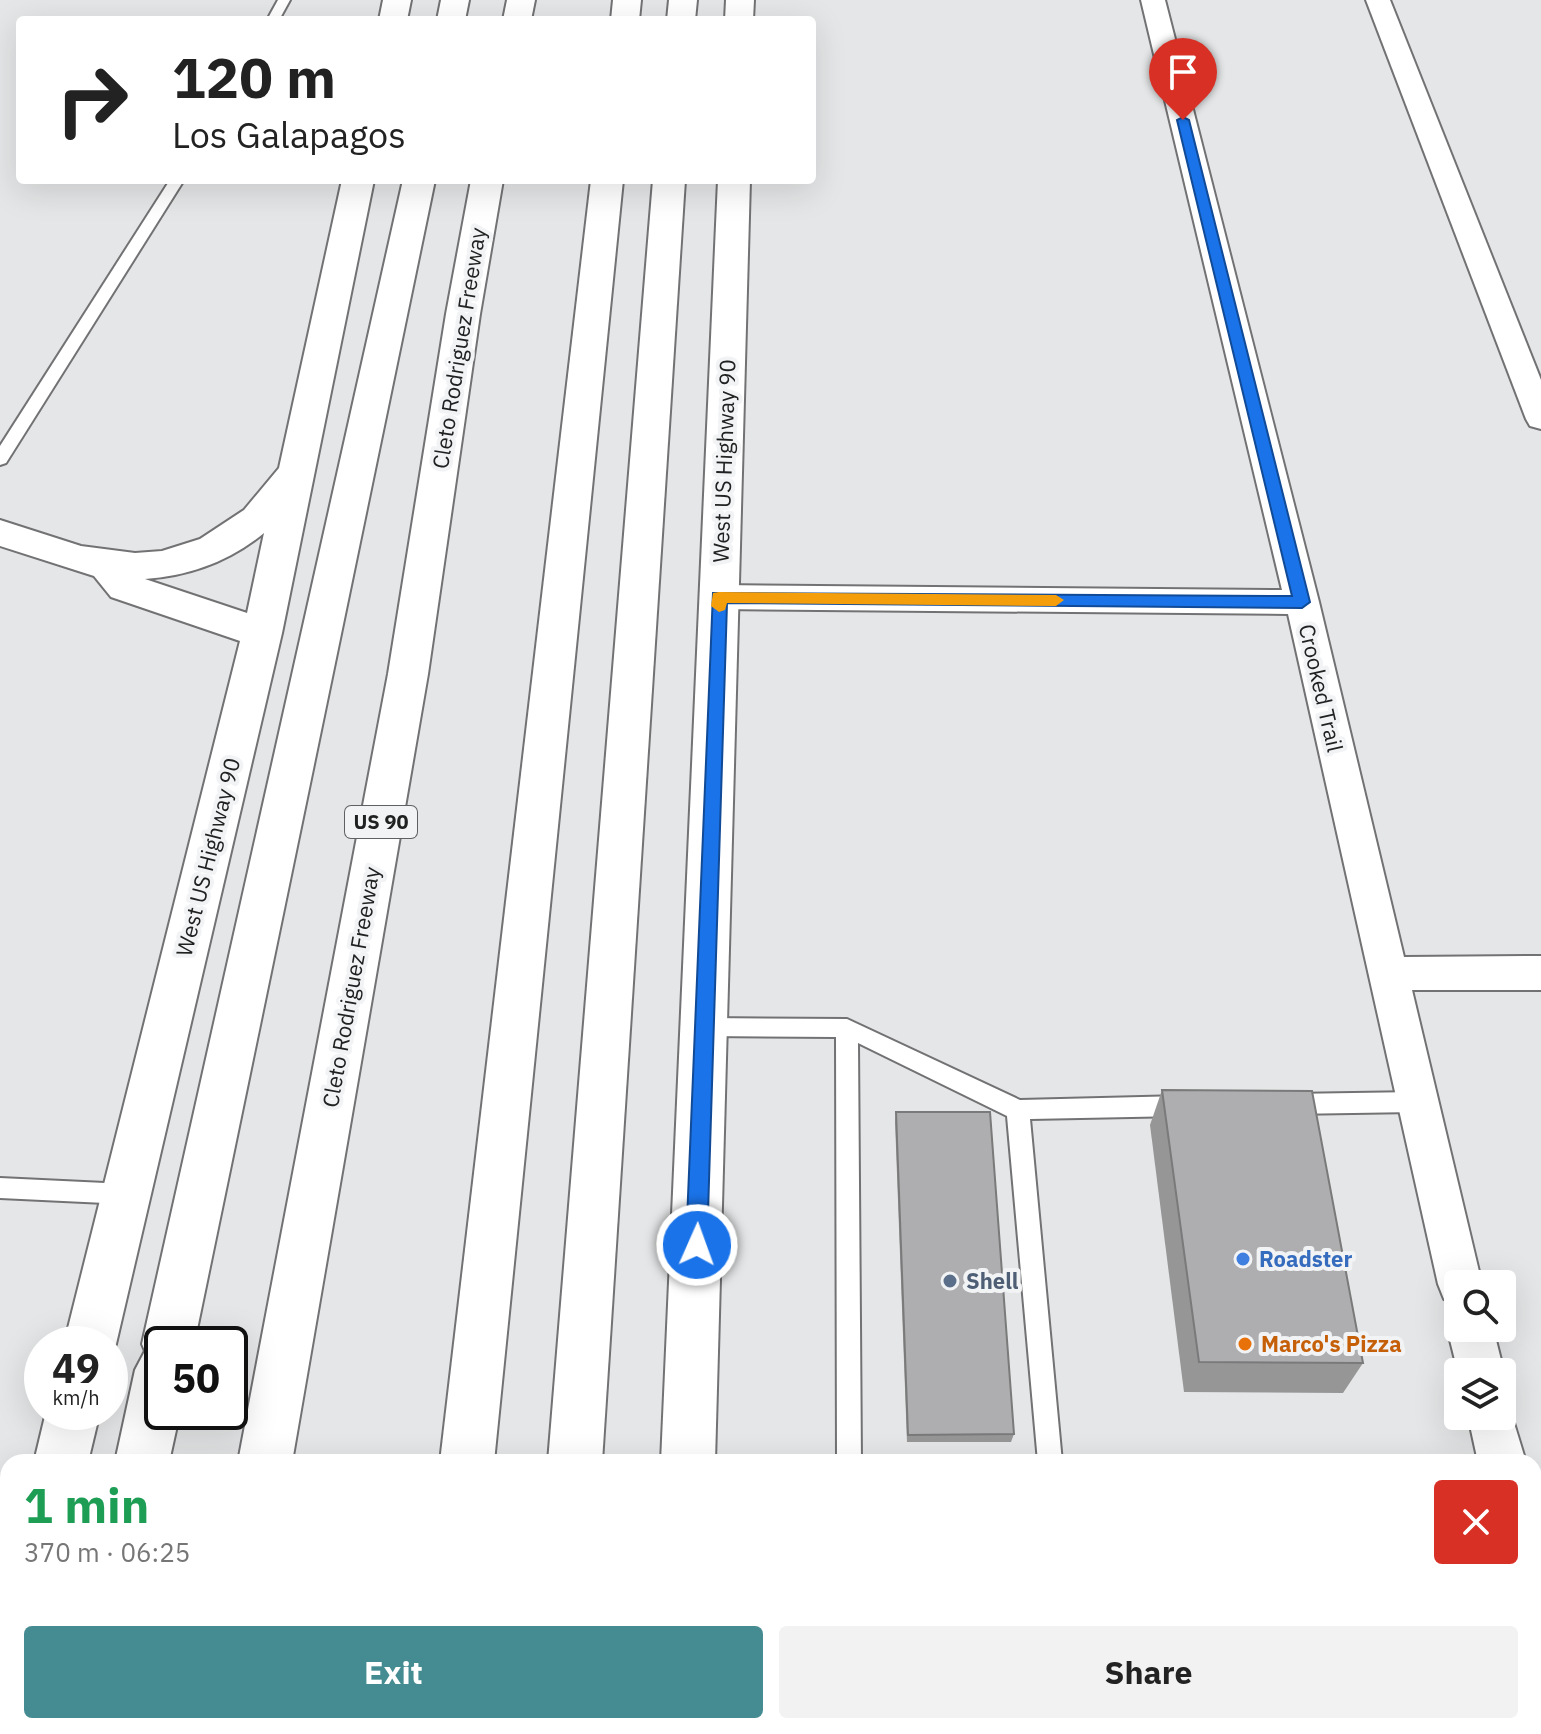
<!DOCTYPE html>
<html lang="en">
<head>
<meta charset="utf-8">
<style>
  :root { --surface:#fff; --page:#f2f2f2; --text:#222; --muted:#767676; --accent:#458c92 }
  body { margin:0; font-family:"IBM Plex Sans",sans-serif; background:var(--page); color:var(--text); height:100vh; display:flex; flex-direction:column; font-size:30px; white-space:nowrap }
  * { box-sizing:border-box; margin:0 }
  p { font-size:26px; color:var(--muted) }
  .icon { flex:none; width:44px; height:44px; fill:none; stroke:currentColor; stroke-width:2; stroke-linecap:round; stroke-linejoin:round }
  .map { position:relative; flex:1; overflow:hidden }
  .details { position:absolute; left:0px; top:1454px; width:1542px; height:280px; display:flex; flex-direction:column; background:var(--surface); border-radius:24px 24px 0 0; box-shadow:0 8px 32px #0002 }
  .details>* { flex:none }
  .guide { position:absolute; left:16px; top:16px; width:800px; height:168px; border-radius:8px; box-shadow:0 8px 32px #0002; background:#fff; color:var(--text); overflow:hidden }
  .controls { position:absolute; left:1444px; top:1270px; display:grid; gap:16px }
  .controls a { display:grid; place-items:center; width:72px; height:72px; border-radius:8px; background:var(--surface); box-shadow:0 8px 32px #0002; font-size:40px }
  .speed { position:absolute; left:24px; top:1326px; display:flex; gap:16px; font-size:40px; font-weight:700; text-align:center }
  .speed>* { display:grid; place-content:center; width:104px; height:104px; border-radius:50%; background:var(--surface); box-shadow:0 8px 32px #0002; line-height:1 }
  .speed small { font-size:20px; font-weight:400 }
  .speed .limit { border:4px solid #111; border-radius:12px; background:#fff; color:#111 }
  .pin { position:absolute; display:grid; place-items:center; width:68px; height:68px; color:#fff; margin:-82px -34px; border-radius:50% 50% 50% 0; rotate:-45deg; box-shadow:0 0 8px #0007 }
  .pin .icon { rotate:45deg }
  .me { position:absolute; width:88px; margin:-44px; rotate:2deg; stroke-linejoin:round; filter:drop-shadow(0 0 6px #0008) }
  .turn { display:flex; align-items:center; gap:28px; height:168px; padding:0 24px; font-size:36px }
  .turn .icon { width:104px; height:104px; stroke-width:2.5 }
  .turn b { display:block; font-size:56px; line-height:68px }
  .round { display:grid; place-items:center; flex:none; width:84px; height:84px; border-radius:8px; background:var(--page) }
  .overview { display:flex; align-items:center; justify-content:space-between; height:136px; padding:0 24px }
  h1 { font-size:48px; font-weight:700; line-height:60px; color:#1e9e55 }
  .primary-button { display:flex; gap:16px; margin-top:auto; padding:16px 24px }
  .primary-button a { flex:1; height:92px; border-radius:8px; background:var(--accent); color:#fff; font-size:32px; font-weight:700; line-height:92px; text-align:center }
  .primary-button a+a { background:var(--page); color:var(--text) }
  .map>svg:first-child { display:block }
  .lines { fill:none; stroke-linecap:round; stroke-linejoin:round }
  .lane-casing { stroke:#727274; stroke-width:4 }
  .street-casing { stroke:#727274; stroke-width:4 }
  .secondary-casing { stroke:#727274; stroke-width:4 }
  .highway-casing { stroke:#727274; stroke-width:4 }
  .lane { fill:#fff; fill-rule:evenodd }
  .street { fill:#fff; fill-rule:evenodd }
  .secondary { fill:#fff; fill-rule:evenodd }
  .highway { fill:#fff; fill-rule:evenodd }
  .wall { fill:#969697 }
  .building { fill:#aeaeb0; stroke:#7a7a7b; stroke-width:2 }
  .route { fill:#1a73e8; stroke:#114b97; stroke-width:2 }
  .slow { fill:#f59e0b }
  .shop-dot { fill:#3f7fe0; stroke:#f2f3f5; stroke-width:3 }
  .service-dot { fill:#5c6f8a; stroke:#f2f3f5; stroke-width:3 }
  .food-dot { fill:#e8710a; stroke:#f2f3f5; stroke-width:3 }
  .labels { text-anchor:middle; stroke-width:8; stroke-linejoin:round; paint-order:stroke }
  .shield { fill:#f2f3f5; stroke:#5f6061; stroke-width:2 }
  .shield-label { font-size:20px; font-weight:bold; fill:#202121 }
  .street-label { font-size:22px; fill:#202121; stroke:#f2f3f5 }
  .shop-label { font-size:22px; font-weight:bold; fill:#366cbe; stroke:#f2f3f5; text-anchor:start }
  .service-label { font-size:22px; font-weight:bold; fill:#4e5e75; stroke:#f2f3f5; text-anchor:start }
  .food-label { font-size:22px; font-weight:bold; fill:#c56008; stroke:#f2f3f5; text-anchor:start }
</style>
</head>
<body>
<div class="map">
<svg width="1541" height="1734" viewBox="0 0 1541 1734">
  <rect width="100%" height="100%" fill="#e5e6e7"/>
  <g class="lines">
    <defs>
      <g id="lane">
        <path d="M278 0H290L279 20H267Z"/>
        <path d="M170 180H184L6 463 0 465V446Z"/>
        <path d="M705 1018 847 1019 1020 1100 1182 1096 1190 1099 1193 1106 1190 1113 1182 1116 1030 1119 1062 1462H1038L1007 1116 858 1043 861 1462H837L836 1037 705 1036 697 1033 694 1027 697 1021Z"/>
        <path d="M1416 1092 1424 1095 1427 1102 1424 1109 1416 1112 1290 1114 1282 1111 1279 1104 1282 1097 1290 1094Z"/>
        <path d="M0 1178 126 1184 134 1187 137 1194 134 1201 126 1204 0 1198Z"/>
      </g>
      <g id="street">
        <path d="M1141 0H1165L1319 602 1404 957 1541 956V990H1412L1482 1284H1458V1304L1444 1299 1438 1284 1288 614 719 609 707 605 702 597 707 589 719 585 1282 590Z"/>
        <path d="M1366 0H1390L1541 380V429L1530 426 1526 419Z"/>
        <path d="M1458 1311V1328H1493L1504 1372 1502 1377V1372H1458L1447 1328 1454 1313Z"/>
        <path d="M1502 1398 1507 1400 1526 1462H1478L1468 1416H1502Z"/>
        <path d="M1534 1571 1541 1574V1649L1534 1646Z"/>
      </g>
      <g id="secondary">
        <path d="M383 0H411L407 20H379Z"/>
        <path d="M726 0H754L753 20H725Z"/>
        <path d="M342 180H374L282 633 116 1344 110 1359V1344H64L240 641 111 597 94 576 0 546V520L81 546 135 553 162 551 200 539 244 510 279 468ZM264 533 247 613 145 579C189 576 230 561 264 533Z"/>
        <path d="M718 180H750L715 1462H661Z"/>
        <path d="M46 1412H100L88 1462H34Z"/>
        <path d="M8 1647V1726H23L11 1734H0V1650Z"/>
        <path d="M649 1726H749L752 1734H649Z"/>
      </g>
      <g id="highway">
        <path d="M441 0H469L465 20H437Z"/>
        <path d="M507 0H535L531 20H503Z"/>
        <path d="M613 0H641L639 20H611Z"/>
        <path d="M669 0H697L695 20H667Z"/>
        <path d="M403 180H435L194 1344H162V1412H180L169 1462H115L135 1370 145 1351 142 1344Z"/>
        <path d="M471 180H503L480 314 428 674 292 1462H238L388 674 446 314Z"/>
        <path d="M591 180H623L494 1462H440Z"/>
        <path d="M653 180H685L602 1462H548Z"/>
        <path d="M55 1726H115L113 1734H53Z"/>
        <path d="M187 1726H247L245 1734H185Z"/>
        <path d="M408 1726H468L467 1734H407Z"/>
        <path d="M526 1726H586L585 1734H525Z"/>
      </g>
    </defs>
    <use href="#lane" class="lane-casing"/>
    <use href="#street" class="street-casing"/>
    <use href="#secondary" class="secondary-casing"/>
    <use href="#highway" class="highway-casing"/>
    <use href="#lane" class="lane"/>
    <use href="#street" class="street"/>
    <use href="#secondary" class="secondary"/>
    <use href="#highway" class="highway"/>
  </g>
  <g class="wall">
    <path d="M1162 1090 1363 1363 1343 1393 1184 1392 1150 1125Z"/>
    <path d="M896 1112 1014 1434 1011 1442H907L895 1121Z"/>
  </g>
  <g class="building">
    <path d="M1162 1090 1312 1091 1363 1363 1199 1362Z"/>
    <path d="M896 1112H990L1014 1434 908 1435Z"/>
  </g>
  <path class="route" d="M1183 117 1189 120 1310 602 1302 608 727 603 707 1245 704 1252 697 1255 689 1252 686 1245 713 593 1292 596 1177 120Z"/>
  <path class="slow" d="M719 592 1056 595 1064 600 1056 606 727 603 725 610 719 612 711 606 713 593Z"/>
  <circle class="shop-dot" cx="1243" cy="1259" r="8"/>
  <circle class="service-dot" cx="950" cy="1281" r="8"/>
  <circle class="food-dot" cx="1245" cy="1344" r="8"/>
  <g class="labels">
    <rect class="shield" x="345" y="806" width="72" height="32" rx="6"/>
    <g class="shield-label">
      <text x="381" y="829">US 90</text>
    </g>
    <g class="street-label">
      <text transform="translate(459 348) rotate(-81)" y="8">Cleto Rodriguez Freeway</text>
      <text transform="translate(724 461) rotate(-88)" y="8">West US Highway 90</text>
      <text transform="translate(1321 688) rotate(77)" y="8">Crooked Trail</text>
      <text transform="translate(208 857) rotate(-76)" y="8">West US Highway 90</text>
      <text transform="translate(351 987) rotate(-80)" y="8">Cleto Rodriguez Freeway</text>
    </g>
    <g class="shop-label">
      <text x="1259" y="1267">Roadster</text>
    </g>
    <g class="service-label">
      <text x="966" y="1289">Shell</text>
    </g>
    <g class="food-label">
      <text x="1261" y="1352">Marco's Pizza</text>
    </g>
  </g>
</svg>
<div class="controls">
<a><svg class="icon" aria-label="search" viewBox="0 0 24 24"><circle cx="10" cy="10" r="6"/><path d="M15 15l6 6"/></svg></a>
<a><svg class="icon" aria-label="layers" viewBox="0 0 24 24"><path d="M12 4l9 5-9 5-9-5zM3 14l9 5 9-5"/></svg></a>
</div>
<div class="speed"><div>49<small>km/h</small></div><div class="limit">50</div></div>
<div class="pin" style="left:1183px;top:120px;background:#d93025"><svg class="icon" aria-label="arrive" viewBox="0 0 24 24"><path d="M6 21V4h12l-3 4 3 4H6"/></svg></div>
<svg class="me" style="left:697px;top:1245px" viewBox="-20 -20 40 40"><circle r="17" fill="#1a73e8" stroke="#fff" stroke-width="3"/><path d="M0-11L8 9 0 5-8 9z" fill="#fff"/></svg>
<div class="guide">
<div class="turn"><svg class="icon" aria-label="right" viewBox="0 0 24 24"><path d="M7 20v-9h11M14 6l5 5-5 5"/></svg><div><b>120 m</b>Los Galapagos</div></div>
</div>
<section class="details">
<div class="overview"><div><h1>1 min</h1><p>370 m · 06:25</p></div><a class="round" style="background:#d93025;color:#fff"><svg class="icon" aria-label="close" viewBox="0 0 24 24"><path d="M6 6l12 12M18 6L6 18"/></svg></a></div>
<div class="primary-button"><a>Exit</a><a>Share</a></div>
</section>
</div>
</body>
</html>
